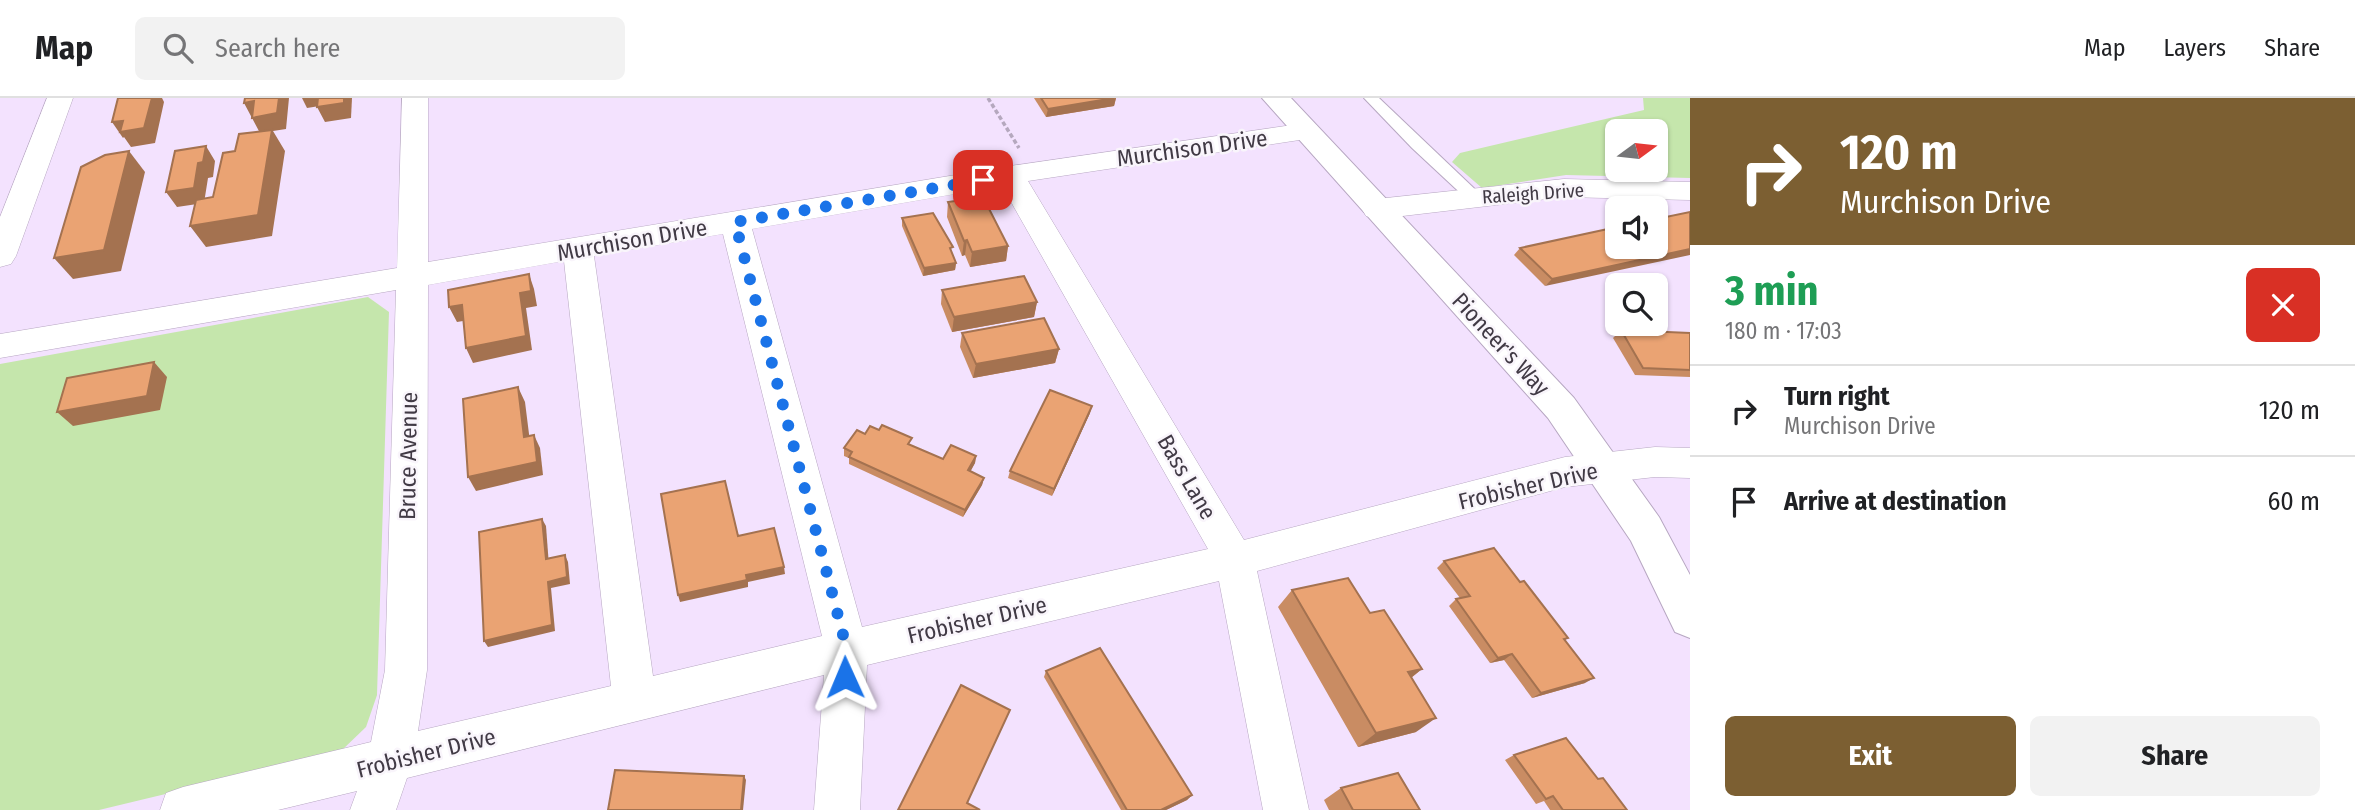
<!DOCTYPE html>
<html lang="en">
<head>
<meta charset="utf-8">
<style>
  :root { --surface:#fff; --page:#f2f2f2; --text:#202124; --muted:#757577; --line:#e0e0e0; --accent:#7c5f32 }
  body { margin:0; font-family:"Fira Sans Condensed",sans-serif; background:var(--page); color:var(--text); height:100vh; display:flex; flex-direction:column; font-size:26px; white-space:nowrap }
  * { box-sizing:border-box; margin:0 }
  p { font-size:23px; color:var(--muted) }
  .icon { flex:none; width:38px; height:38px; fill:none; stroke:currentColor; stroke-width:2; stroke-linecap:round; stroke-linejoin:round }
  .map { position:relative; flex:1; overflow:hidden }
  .panel { display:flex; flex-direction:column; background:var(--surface); width:665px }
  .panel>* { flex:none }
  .hud { background:#7c5f32; color:#fff; overflow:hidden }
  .needle { width:46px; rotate:75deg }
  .buttons { position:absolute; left:1605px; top:21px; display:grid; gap:14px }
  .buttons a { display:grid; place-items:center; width:63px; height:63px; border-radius:10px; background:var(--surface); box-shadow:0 2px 5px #0004; font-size:35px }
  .pin { position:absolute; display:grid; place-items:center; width:60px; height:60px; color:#fff; margin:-30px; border-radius:14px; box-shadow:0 4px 10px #0006 }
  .me { position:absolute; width:77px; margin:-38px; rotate:359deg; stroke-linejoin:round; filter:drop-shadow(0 0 5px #0008) }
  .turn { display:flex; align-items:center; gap:24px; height:147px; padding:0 35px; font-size:32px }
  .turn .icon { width:91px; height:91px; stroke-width:2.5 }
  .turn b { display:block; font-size:49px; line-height:60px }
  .round { display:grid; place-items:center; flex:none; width:74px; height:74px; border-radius:10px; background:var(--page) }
  .headline { display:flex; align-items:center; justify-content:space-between; height:119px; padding:0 35px }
  h1 { font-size:42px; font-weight:700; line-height:52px; color:#1e9e55 }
  .cta { display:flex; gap:14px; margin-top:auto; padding:14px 35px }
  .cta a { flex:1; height:80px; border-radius:10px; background:var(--accent); color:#fff; font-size:28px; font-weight:700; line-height:80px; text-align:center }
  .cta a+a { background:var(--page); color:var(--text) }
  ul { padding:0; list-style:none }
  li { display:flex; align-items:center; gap:21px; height:91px; padding:0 35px; border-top:2px solid var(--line) }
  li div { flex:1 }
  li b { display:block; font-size:26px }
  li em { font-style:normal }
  header { display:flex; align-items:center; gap:42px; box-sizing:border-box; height:98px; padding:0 35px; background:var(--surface); border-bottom:2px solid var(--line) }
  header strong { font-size:33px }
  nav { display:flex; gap:38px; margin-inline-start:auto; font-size:24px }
  .search { width:490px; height:63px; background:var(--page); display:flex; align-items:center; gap:18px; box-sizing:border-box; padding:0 24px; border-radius:10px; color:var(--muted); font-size:26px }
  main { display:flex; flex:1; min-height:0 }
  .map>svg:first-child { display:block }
  .green { fill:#c5e6ac; fill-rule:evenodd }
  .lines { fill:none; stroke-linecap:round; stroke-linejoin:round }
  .service-casing { stroke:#b7a7c2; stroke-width:2 }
  .minor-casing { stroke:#b7a7c2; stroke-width:1 }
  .secondary-casing { stroke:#b7a7c2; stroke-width:2 }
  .path { stroke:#b5a8be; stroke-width:3.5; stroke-dasharray:4.5 2.5; stroke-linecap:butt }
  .service { fill:#fff; fill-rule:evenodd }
  .minor { fill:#fff; fill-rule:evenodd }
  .secondary { fill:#fff; fill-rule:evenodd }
  .wall { fill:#c98c63 }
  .shaded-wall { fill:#a47250 }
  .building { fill:#eaa373; stroke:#a47250; stroke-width:2 }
  .route { stroke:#1a73e8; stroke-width:12; stroke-dasharray:0 21.6 }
  .labels { text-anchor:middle; stroke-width:5; stroke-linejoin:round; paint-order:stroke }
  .far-street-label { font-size:19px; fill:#413a45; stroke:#f9f5fb }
  .street-label { font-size:23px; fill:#413a45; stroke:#f9f5fb }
</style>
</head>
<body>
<header>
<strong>Map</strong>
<div class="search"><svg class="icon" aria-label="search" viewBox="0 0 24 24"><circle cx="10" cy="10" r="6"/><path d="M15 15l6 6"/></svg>Search here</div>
<nav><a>Map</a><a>Layers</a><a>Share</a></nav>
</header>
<main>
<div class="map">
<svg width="1690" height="712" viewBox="0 0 1690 712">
  <rect width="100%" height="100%" fill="#f3e2fe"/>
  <g class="green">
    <path d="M1643 0H1690V80L1566 77 1482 90 1452 64 1460 55 1644 12ZM1617 33H1656V72H1617Z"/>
    <path d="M368 199 389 214 377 597 366 629 340 654 99 712H0V266Z"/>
  </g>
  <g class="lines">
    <defs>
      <path id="service" d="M1364 0H1379L1480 96 1483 100 1480 104H1470L1412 50Z"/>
      <g id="minor">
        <path d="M47 0H73L16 158 11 166 0 169V119Z"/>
        <path d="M402 0H428V164L1010 68 1306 25 1316 27 1320 33 1316 39 1306 41 1028 83 1244 442 1565 359 1655 349 1690 350V380L1655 379 1565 389 1257 473 1309 712H1263L1219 483 867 567 860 712H814L824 577 407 680 396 712H350L357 693 278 712H160L166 695 183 689 371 644 385 572 396 192 0 260V236L397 170ZM1002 88 1208 451 862 529 752 131ZM723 136 822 538 653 578 594 158ZM564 163 611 588 418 633 427 572 428 187Z"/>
        <path d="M1564 81 1690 84V102L1564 99 1377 121 1366 118 1362 111 1366 104 1377 101Z"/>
      </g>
      <path id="secondary" d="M1262 0H1291L1574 300 1659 419 1690 477V540L1675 534 1631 443 1548 320Z"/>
    </defs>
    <use href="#service" class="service-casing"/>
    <use href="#minor" class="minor-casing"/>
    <use href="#secondary" class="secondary-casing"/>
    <path class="path" d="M988 0 1019 50"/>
    <use href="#service" class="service"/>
    <use href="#minor" class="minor"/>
    <use href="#secondary" class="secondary"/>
  </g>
  <g class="wall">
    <path d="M1034 0H1116L1114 8 1046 19Z"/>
    <path d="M948 104 1008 148 1006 163 970 169 965 157 962 158 947 119Z"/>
    <path d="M902 120 952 156 956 165 955 172 923 178 902 128Z"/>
    <path d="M1617 129 1545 188 1514 157 1520 150Z"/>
    <path d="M942 192 1037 204 1034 219 952 234 941 206Z"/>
    <path d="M1621 232 1690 235V279L1635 277 1613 240Z"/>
    <path d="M962 235 1059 251 1055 265 973 280 960 249Z"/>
    <path d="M1090 315 1052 398 1008 380 1010 373Z"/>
    <path d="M911 347 943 361 976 358 975 365 970 373 984 380 982 387 963 419 849 366V360L844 358V350Z"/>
    <path d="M1444 463 1520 484 1568 540 1565 542 1585 585 1532 600 1504 562 1490 565 1449 508 1456 501 1460 500 1437 470Z"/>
    <path d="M1292 492 1370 515 1422 571 1411 580 1416 634 1358 649 1278 509Z"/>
    <path d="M1046 573 1192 697 1187 702 1166 712H1121L1044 579Z"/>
    <path d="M1514 657 1598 681 1627 712H1550L1544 703 1536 706 1505 662Z"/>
    <path d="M1341 690 1420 712H1329L1324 702Z"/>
  </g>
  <g class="shaded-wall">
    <path d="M152 0H162L164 4 155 45 131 49 124 39 123 40 112 24 123 23Z"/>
    <path d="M279 0H289L286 31 273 33 285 53 272 138 206 149 190 128 258 117 260 35 244 5Z"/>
    <path d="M302 0H322L326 7 307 10Z"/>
    <path d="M344 0H352L351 20 325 24 317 9Z"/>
    <path d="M1116 0 1114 8 1046 19 1048 11Z"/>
    <path d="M206 48 215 63 213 79 208 80 204 105 177 109 166 94 198 65Z"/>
    <path d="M129 53 145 74 121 173 73 181 54 160Z"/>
    <path d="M967 142 965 157 962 158 964 143Z"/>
    <path d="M1008 148 1006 163 970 169 972 154Z"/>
    <path d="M1690 151V157L1545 188 1552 181Z"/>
    <path d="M956 165 955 172 923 178 924 170Z"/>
    <path d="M529 176 534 191 537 208 526 210 532 252 473 265 466 250 520 195Z"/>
    <path d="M1037 204 1034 219 952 234 954 219Z"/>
    <path d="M462 207 469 222 457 224 449 209Z"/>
    <path d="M1059 251 1055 265 973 280 976 266Z"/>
    <path d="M154 264 167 279 160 312 73 328 57 314Z"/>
    <path d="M518 289 525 304 531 352 524 339Z"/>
    <path d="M1092 308 1090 315 1052 398 1054 391Z"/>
    <path d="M534 337 540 350 543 377 476 393 468 379Z"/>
    <path d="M976 358 975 365 967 380 968 372Z"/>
    <path d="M984 380 982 387 963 419 965 412Z"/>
    <path d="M542 421 546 428 549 468 546 461Z"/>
    <path d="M565 457 568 464 570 486 551 490 555 533 488 549 484 543 548 484Z"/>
    <path d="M784 469 785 476 748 484V489L680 504 678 497 746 477Z"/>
    <path d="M1512 556 1504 562 1490 565 1498 560Z"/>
    <path d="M1422 571 1403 586 1408 574Z"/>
    <path d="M1594 580 1585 585 1532 600 1541 595Z"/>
    <path d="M1436 620 1416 634 1358 649 1376 635Z"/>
    <path d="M744 678 746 682 743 712H741Z"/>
    <path d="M1192 697 1187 702 1166 712H1161Z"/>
  </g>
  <g class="building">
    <path d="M118 0H152L144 30 120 34 123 23 112 24Z"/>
    <path d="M245 0H279L277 15 252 20 254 3 244 5Z"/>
    <path d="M318 0H344V5L317 9Z"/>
    <path d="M1041 0H1114L1048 11Z"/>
    <path d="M272 32 258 117 190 128 196 102 213 99 223 55 235 53 239 36Z"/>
    <path d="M206 48 203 64 198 65 194 90 166 94 175 53Z"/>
    <path d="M129 53 104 152 54 160 81 69 105 57Z"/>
    <path d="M983 99 1008 148 972 154 967 142 964 143 948 104Z"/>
    <path d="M1690 114V151L1552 181 1520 150 1617 129V149H1656V121Z"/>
    <path d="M933 115 953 149 950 150 956 165 924 170 902 120Z"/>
    <path d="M529 176 531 193 520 195 526 238 466 250 462 207 449 209 448 192Z"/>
    <path d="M1024 178 1037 204 954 219 942 192Z"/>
    <path d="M1044 220 1059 251 976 266 962 235Z"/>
    <path d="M1621 232 1690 235V272L1643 270Z"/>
    <path d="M154 264 147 298 57 314 67 280Z"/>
    <path d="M518 289 524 339 534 337 537 364 468 379 463 301Z"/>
    <path d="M1050 292 1092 308 1054 391 1010 373Z"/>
    <path d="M882 327 912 340 908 346 943 361 951 347 976 358 968 372 984 380 965 412 849 359 852 354 844 350 857 332 865 336 870 328 879 332Z"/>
    <path d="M725 383 738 438 774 430 784 469 746 477 747 482 678 497 661 396Z"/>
    <path d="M542 421 546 461 565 457 567 479 548 484 552 527 484 543 479 434Z"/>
    <path d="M1494 450 1520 484 1524 483 1568 540 1564 541 1594 580 1541 595 1512 556 1498 560 1456 501 1470 498 1444 463Z"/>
    <path d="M1348 480 1370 515 1384 512 1422 571 1408 574 1436 620 1376 635 1292 492Z"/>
    <path d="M1100 550 1192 697 1161 712H1127L1046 573Z"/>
    <path d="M961 587 1010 612 967 705 980 712H898Z"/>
    <path d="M1566 640 1598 681 1603 680 1627 712H1563L1553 698 1546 701 1514 657Z"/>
    <path d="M615 672 744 678 741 712H608Z"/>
    <path d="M1398 675 1420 712H1353L1341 690Z"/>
  </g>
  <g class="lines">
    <path class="route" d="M845 579 847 552 735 124 983 82"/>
  </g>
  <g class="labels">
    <g class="far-street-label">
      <text transform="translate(1533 95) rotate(-4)" y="7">Raleigh Drive</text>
    </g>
    <g class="street-label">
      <text transform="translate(1192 50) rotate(-8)" y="8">Murchison Drive</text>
      <text transform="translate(632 142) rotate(-10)" y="8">Murchison Drive</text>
      <text transform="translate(1501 246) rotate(47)" y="8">Pioneer's Way</text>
      <text transform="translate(408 358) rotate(-89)" y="8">Bruce Avenue</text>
      <text transform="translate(1187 379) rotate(60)" y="8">Bass Lane</text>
      <text transform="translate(1528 388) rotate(-13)" y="8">Frobisher Drive</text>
      <text transform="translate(977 522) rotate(-13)" y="8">Frobisher Drive</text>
      <text transform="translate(426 655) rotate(-14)" y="8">Frobisher Drive</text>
    </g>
  </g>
</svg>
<div class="buttons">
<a><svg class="needle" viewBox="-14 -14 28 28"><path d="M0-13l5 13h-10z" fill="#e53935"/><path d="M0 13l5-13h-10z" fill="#757577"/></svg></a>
<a><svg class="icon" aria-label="sound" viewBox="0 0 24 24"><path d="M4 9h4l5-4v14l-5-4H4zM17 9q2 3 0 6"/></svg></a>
<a><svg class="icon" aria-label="search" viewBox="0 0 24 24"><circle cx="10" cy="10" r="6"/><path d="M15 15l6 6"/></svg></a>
</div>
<div class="pin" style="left:983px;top:82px;background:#d93025"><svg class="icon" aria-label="arrive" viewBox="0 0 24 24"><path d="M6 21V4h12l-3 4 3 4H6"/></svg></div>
<svg class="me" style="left:845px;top:579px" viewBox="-20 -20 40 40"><path d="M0-17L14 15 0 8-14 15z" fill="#1a73e8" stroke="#fff" stroke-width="4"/></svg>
</div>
<section class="panel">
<div class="hud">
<div class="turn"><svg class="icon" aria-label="right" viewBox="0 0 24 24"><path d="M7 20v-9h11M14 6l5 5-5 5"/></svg><div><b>120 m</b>Murchison Drive</div></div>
</div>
<div class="headline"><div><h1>3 min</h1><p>180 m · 17:03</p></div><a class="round" style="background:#d93025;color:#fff"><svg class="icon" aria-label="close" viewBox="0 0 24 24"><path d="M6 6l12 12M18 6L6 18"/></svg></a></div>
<ul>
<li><svg class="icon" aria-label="right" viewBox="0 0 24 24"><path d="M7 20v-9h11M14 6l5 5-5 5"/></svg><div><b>Turn right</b><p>Murchison Drive</p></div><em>120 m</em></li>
<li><svg class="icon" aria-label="arrive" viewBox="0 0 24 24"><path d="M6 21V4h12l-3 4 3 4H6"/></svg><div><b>Arrive at destination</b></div><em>60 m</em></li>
</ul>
<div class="cta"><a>Exit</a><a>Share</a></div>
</section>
</main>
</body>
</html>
